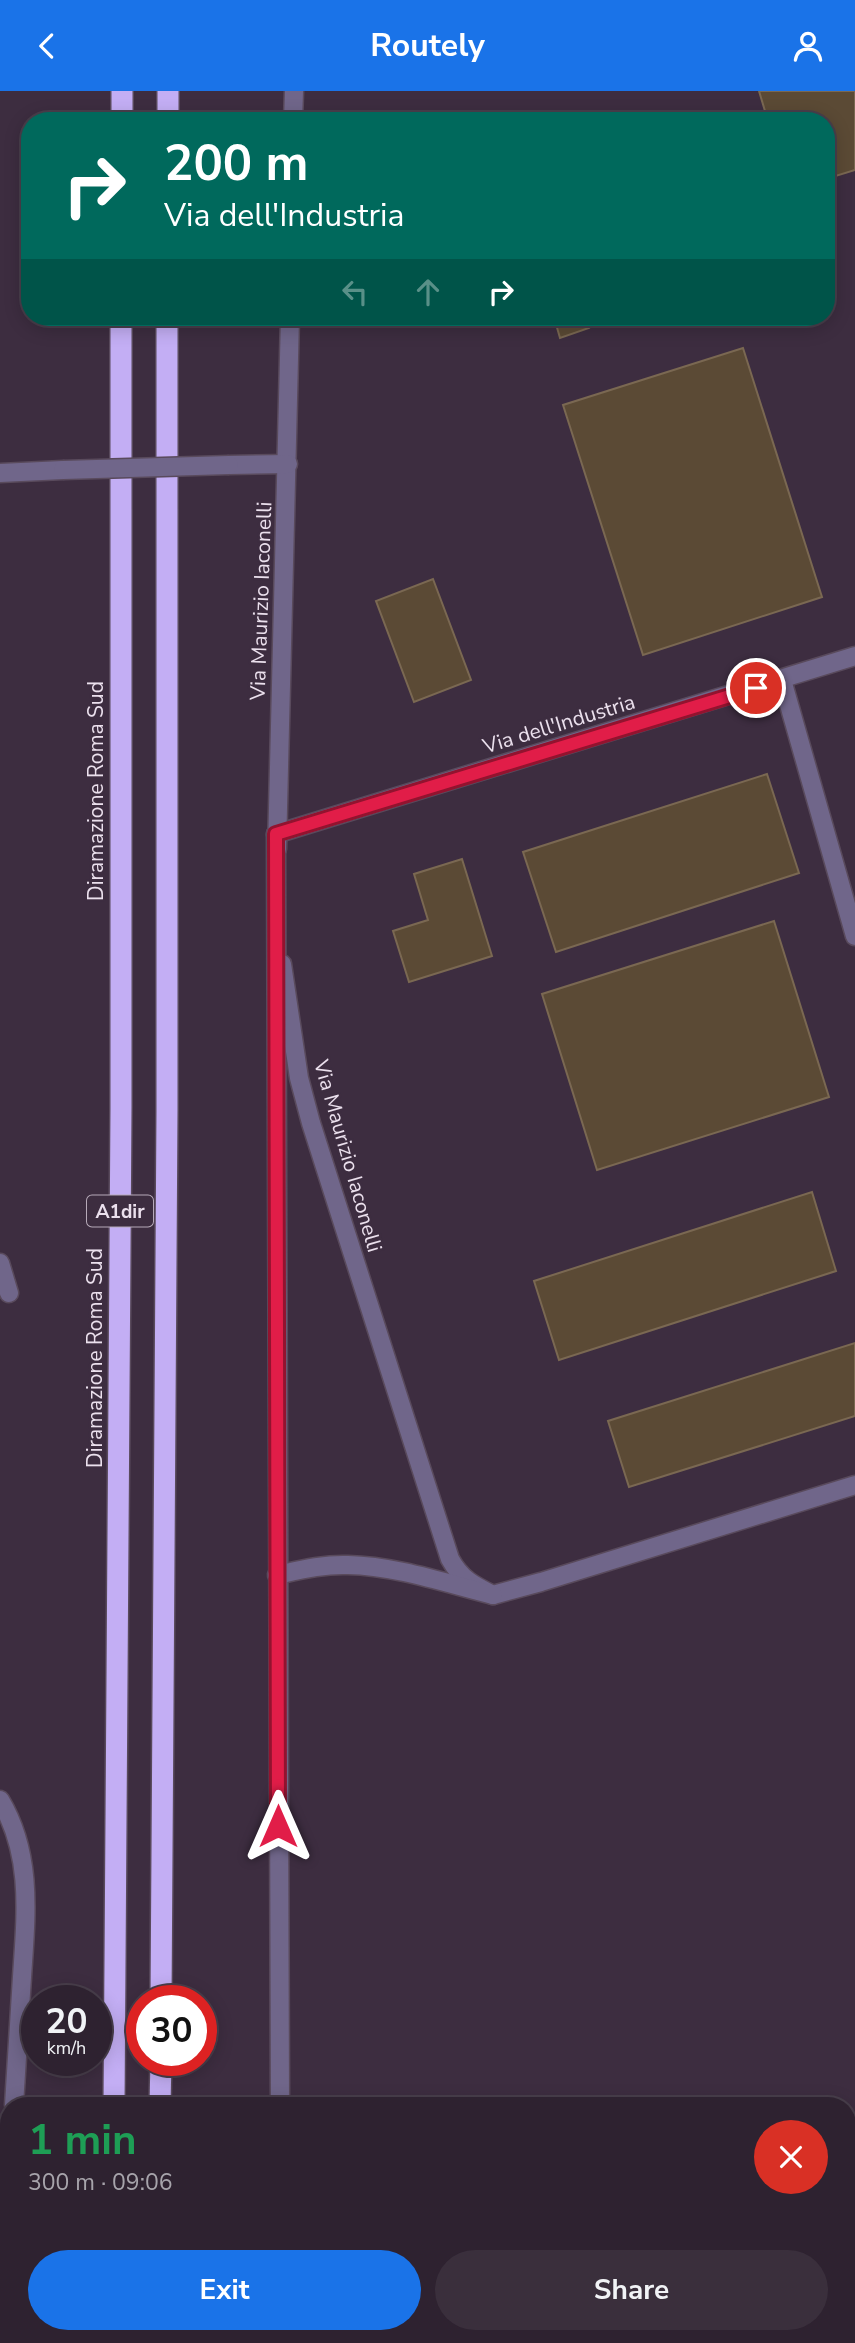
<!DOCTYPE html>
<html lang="en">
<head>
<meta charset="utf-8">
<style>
  :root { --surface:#2e2230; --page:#3a2f3c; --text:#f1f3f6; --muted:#a7a4ab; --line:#493f4c; --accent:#1a73e8 }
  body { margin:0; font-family:"Nunito Sans",sans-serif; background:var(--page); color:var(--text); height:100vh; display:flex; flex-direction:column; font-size:26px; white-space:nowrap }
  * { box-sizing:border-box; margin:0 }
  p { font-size:23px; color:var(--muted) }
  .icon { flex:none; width:38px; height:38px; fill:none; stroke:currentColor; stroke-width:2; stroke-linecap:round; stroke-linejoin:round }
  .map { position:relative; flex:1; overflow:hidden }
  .sheet { position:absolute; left:0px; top:2006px; width:856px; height:247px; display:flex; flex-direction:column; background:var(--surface); border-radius:28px 28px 0 0; box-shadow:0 4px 18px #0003,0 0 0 2px var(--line) }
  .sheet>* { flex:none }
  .top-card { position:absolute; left:21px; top:21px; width:814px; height:214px; border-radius:28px; box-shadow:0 4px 18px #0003,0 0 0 2px var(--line); background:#00695c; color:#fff; overflow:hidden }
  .speed { position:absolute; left:21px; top:1894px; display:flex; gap:14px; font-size:35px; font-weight:700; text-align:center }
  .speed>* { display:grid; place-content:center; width:91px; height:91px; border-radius:50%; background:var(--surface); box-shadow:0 4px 18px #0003,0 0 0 2px var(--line); line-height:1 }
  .speed small { font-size:18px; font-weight:400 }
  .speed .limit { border:10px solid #d22; background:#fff; color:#111 }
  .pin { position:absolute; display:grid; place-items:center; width:60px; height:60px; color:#fff; margin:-30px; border:4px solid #fff; border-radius:50%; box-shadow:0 2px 7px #0007 }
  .me { position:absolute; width:77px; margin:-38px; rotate:0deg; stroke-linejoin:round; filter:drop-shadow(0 0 5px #0008) }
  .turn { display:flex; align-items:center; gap:24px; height:147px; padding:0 28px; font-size:32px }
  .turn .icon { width:91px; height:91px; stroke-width:2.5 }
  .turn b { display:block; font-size:49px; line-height:60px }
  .lanes { display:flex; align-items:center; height:66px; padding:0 28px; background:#0003; justify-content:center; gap:35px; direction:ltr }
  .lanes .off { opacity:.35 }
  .round { display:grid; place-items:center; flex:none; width:74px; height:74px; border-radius:37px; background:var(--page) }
  .headline { display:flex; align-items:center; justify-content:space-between; height:119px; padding:0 28px }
  h1 { font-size:42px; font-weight:700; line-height:52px; color:#1e9e55 }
  .primary-button { display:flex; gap:14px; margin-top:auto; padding:14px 28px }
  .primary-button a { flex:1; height:80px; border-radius:42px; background:var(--accent); color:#fff; font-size:28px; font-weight:700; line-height:80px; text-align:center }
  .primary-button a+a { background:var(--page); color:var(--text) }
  header { display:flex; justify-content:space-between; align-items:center; height:91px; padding:0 28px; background:var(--accent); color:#fff; font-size:32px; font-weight:700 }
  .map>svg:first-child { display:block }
  .green { fill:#3e581a }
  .building { fill:#5b4a35; stroke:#7a6852; stroke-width:2 }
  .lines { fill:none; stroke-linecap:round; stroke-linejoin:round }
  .service-casing { stroke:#594a5c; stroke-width:21 }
  .minor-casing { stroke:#594a5c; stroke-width:21 }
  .motorway-casing { stroke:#594a5c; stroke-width:24 }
  .service { stroke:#70668a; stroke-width:18 }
  .minor { stroke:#70668a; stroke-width:18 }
  .motorway { stroke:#c3aef4; stroke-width:21 }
  .minor-bridge-casing { stroke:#594a5c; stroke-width:21; stroke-linecap:butt }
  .minor-bridge { stroke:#70668a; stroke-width:18 }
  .route-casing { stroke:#92132f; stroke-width:18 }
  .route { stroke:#e11d48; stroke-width:12 }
  .labels { text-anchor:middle; stroke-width:5; stroke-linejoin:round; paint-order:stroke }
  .shield { fill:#3d2d40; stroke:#b7aab9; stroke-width:2 }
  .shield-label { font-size:19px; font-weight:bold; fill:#ebe0ed }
  .street-label { font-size:21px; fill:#ebe0ed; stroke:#3d2d40 }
</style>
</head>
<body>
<header><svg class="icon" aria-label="back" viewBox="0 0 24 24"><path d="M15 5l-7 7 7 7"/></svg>Routely<svg class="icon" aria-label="person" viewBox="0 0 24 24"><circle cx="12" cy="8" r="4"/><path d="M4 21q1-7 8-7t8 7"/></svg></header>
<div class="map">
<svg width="855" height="2252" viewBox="0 0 855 2252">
  <rect width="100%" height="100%" fill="#3d2d40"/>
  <path class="green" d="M346 2244H677L680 2252H348Z"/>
  <g class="building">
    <path d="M759 0H855V79L826 88V30H768Z"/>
    <path d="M554 226H585L589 237 560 247Z"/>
    <path d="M743 257 822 506 643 564 563 314Z"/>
    <path d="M433 488 471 589 414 611 376 510Z"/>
    <path d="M767 683 799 782 556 861 523 761Z"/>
    <path d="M462 768 492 865 409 891 393 840 428 829 414 783Z"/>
    <path d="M774 830 829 1006 597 1079 542 903Z"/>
    <path d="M812 1101 836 1180 559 1269 534 1190Z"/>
    <path d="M855 1252V1325L629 1396 608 1330Z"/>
  </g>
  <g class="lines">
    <defs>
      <g id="service">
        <path d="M293 30 294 0"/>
        <path d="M782 589 855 845"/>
        <path d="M276 743 855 565"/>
        <path d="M277 758 290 226"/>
        <path d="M282 873 299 987 311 1032 450 1468C461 1488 473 1494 493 1504L541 1491 855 1394"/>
        <path d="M0 1172 9 1202"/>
      </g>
      <g id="minor">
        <path d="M229 374 288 373"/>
        <path d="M0 382 63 379"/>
        <path d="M276 743 280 2014"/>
        <path d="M277 1484C300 1479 324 1473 348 1474 396 1475 445 1492 493 1504"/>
        <path d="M0 1709C33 1764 26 1824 22 1886 19 1929 17 1971 14 2014"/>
        <path d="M281 2244V2252"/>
        <path d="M0 2252 9 2109"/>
      </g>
      <g id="motorway">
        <path d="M122 30V0"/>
        <path d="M168 30V0"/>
        <path d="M161 1909 167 1020V226"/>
        <path d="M114 2014 121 1017V226"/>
        <path d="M160 2014 161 1969"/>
        <path d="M113 2252V2244"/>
        <path d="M158 2252 159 2244"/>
      </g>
    </defs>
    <use href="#service" class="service-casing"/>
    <use href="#minor" class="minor-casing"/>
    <use href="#motorway" class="motorway-casing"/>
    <use href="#service" class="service"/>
    <use href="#minor" class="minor"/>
    <use href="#motorway" class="motorway"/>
    <defs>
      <path id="minor-bridge" d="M63 379 229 374"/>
    </defs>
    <use href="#minor-bridge" class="minor-bridge-casing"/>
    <use href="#minor-bridge" class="minor-bridge"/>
  </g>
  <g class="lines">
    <defs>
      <path id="route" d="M278 1735 276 743 756 597"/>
    </defs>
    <use href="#route" class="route-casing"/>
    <use href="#route" class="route"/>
  </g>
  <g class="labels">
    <rect class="shield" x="87" y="1104.5" width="66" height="31" rx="5"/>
    <g class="shield-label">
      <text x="120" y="1127">A1dir</text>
    </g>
    <g class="street-label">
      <text transform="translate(261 510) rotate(-88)" y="7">Via Maurizio Iaconelli</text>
      <text transform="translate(559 633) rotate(-17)" y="7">Via dell'Industria</text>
      <text transform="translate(96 700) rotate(-90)" y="7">Diramazione Roma Sud</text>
      <text transform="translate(348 1065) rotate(74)" y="7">Via Maurizio Iaconelli</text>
      <text transform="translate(95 1267) rotate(-90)" y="7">Diramazione Roma Sud</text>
    </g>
  </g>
</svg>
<div class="speed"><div>20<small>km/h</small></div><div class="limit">30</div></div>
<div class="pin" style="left:756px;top:597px;background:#d93025"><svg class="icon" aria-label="arrive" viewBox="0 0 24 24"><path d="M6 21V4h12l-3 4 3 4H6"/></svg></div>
<svg class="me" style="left:278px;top:1735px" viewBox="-20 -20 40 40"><path d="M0-17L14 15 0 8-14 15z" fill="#e11d48" stroke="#fff" stroke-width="4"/></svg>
<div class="top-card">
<div class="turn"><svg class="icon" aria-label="right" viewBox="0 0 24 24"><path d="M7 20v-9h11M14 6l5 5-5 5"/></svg><div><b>200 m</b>Via dell'Industria</div></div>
<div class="lanes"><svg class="icon off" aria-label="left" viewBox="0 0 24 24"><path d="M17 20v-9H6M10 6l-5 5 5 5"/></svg><svg class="icon off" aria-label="ahead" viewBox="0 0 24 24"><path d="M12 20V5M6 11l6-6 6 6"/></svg><svg class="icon" aria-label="right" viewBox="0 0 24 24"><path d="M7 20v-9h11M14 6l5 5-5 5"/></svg></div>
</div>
<section class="sheet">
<div class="headline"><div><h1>1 min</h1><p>300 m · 09:06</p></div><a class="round" style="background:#d93025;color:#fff"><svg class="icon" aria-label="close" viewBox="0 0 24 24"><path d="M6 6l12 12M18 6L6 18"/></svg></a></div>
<div class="primary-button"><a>Exit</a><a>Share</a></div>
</section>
</div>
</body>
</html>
